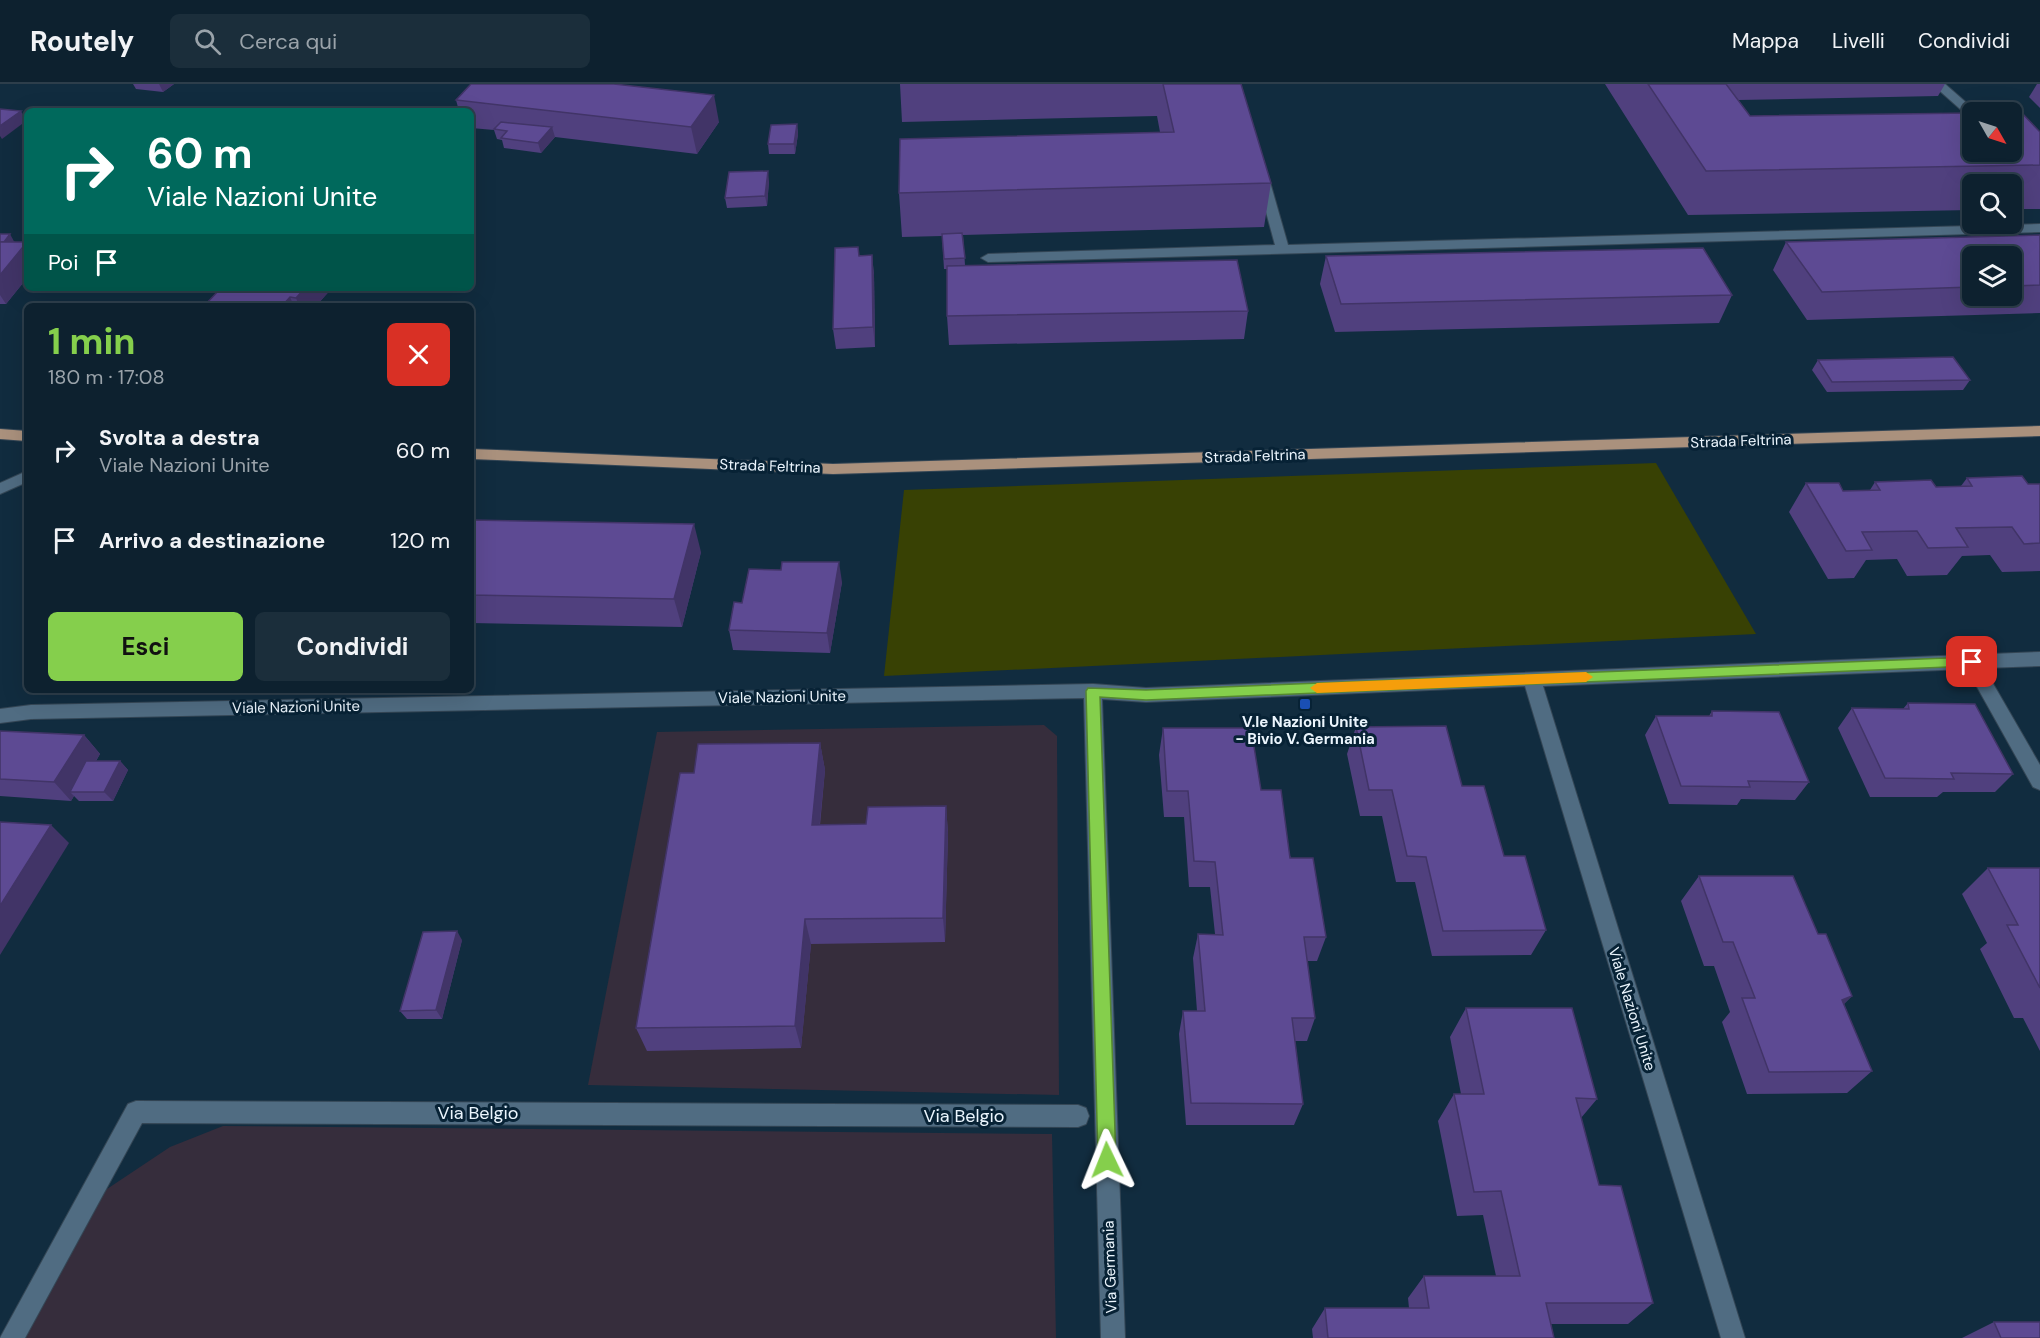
<!DOCTYPE html>
<html lang="it">
<head>
<meta charset="utf-8">
<style>
  :root { --surface:#0d212f; --page:#1b2e3b; --text:#f1f3f6; --muted:#9aa3aa; --line:#2d3e4b; --accent:#85cf4c }
  body { margin:0; font-family:"DM Sans",sans-serif; background:var(--page); color:var(--text); height:100vh; display:flex; flex-direction:column; font-size:22px; white-space:nowrap }
  * { box-sizing:border-box; margin:0 }
  p { font-size:20px; color:var(--muted) }
  .icon { flex:none; width:33px; height:33px; fill:none; stroke:currentColor; stroke-width:2; stroke-linecap:round; stroke-linejoin:round }
  .map { position:relative; flex:1; overflow:hidden }
  .panel { position:absolute; left:24px; top:219px; width:450px; height:390px; display:flex; flex-direction:column; background:var(--surface); border-radius:9px; box-shadow:0 6px 24px #0002,0 0 0 2px var(--line) }
  .panel>* { flex:none }
  .top-card { position:absolute; left:24px; top:24px; width:450px; height:183px; border-radius:9px; box-shadow:0 6px 24px #0002,0 0 0 2px var(--line); background:#00695c; color:#fff; overflow:hidden }
  .needle { width:39px; rotate:129deg }
  .controls { position:absolute; left:1962px; top:18px; display:grid; gap:12px }
  .controls a { display:grid; place-items:center; width:60px; height:60px; border-radius:9px; background:var(--surface); box-shadow:0 6px 24px #0002,0 0 0 2px var(--line); font-size:30px }
  .pin { position:absolute; display:grid; place-items:center; width:51px; height:51px; color:#fff; margin:-26px; border-radius:12px; box-shadow:0 3px 9px #0006 }
  .me { position:absolute; width:66px; margin:-33px; rotate:358deg; stroke-linejoin:round; filter:drop-shadow(0 0 4px #0008) }
  .turn { display:flex; align-items:center; gap:21px; height:126px; padding:0 24px; font-size:27px }
  .turn .icon { width:78px; height:78px; stroke-width:2.5 }
  .turn b { display:block; font-size:42px; line-height:51px }
  .then { display:flex; align-items:center; height:57px; padding:0 24px; background:#0003; gap:12px; font-size:22px }
  .round { display:grid; place-items:center; flex:none; width:63px; height:63px; border-radius:9px; background:var(--page) }
  .headline { display:flex; align-items:center; justify-content:space-between; height:102px; padding:0 24px }
  h1 { font-size:36px; font-weight:700; line-height:45px; color:var(--accent) }
  .cta { display:flex; gap:12px; margin-top:auto; padding:12px 24px }
  .cta a { flex:1; height:69px; border-radius:9px; background:var(--accent); color:#111; font-size:24px; font-weight:700; line-height:69px; text-align:center }
  .cta a+a { background:var(--page); color:var(--text) }
  ul { padding:0; list-style:none }
  li { display:flex; align-items:center; gap:18px; height:90px; padding:0 24px }
  li div { flex:1 }
  li b { display:block; font-size:22px }
  li em { font-style:normal }
  header { display:flex; align-items:center; gap:36px; box-sizing:border-box; height:84px; padding:0 30px; background:var(--surface); border-bottom:2px solid var(--line) }
  header strong { font-size:28px }
  nav { display:flex; gap:33px; margin-inline-start:auto; font-size:21px }
  .search { width:420px; height:54px; background:var(--page); display:flex; align-items:center; gap:15px; box-sizing:border-box; padding:0 21px; border-radius:9px; color:var(--muted); font-size:22px }
  .map>svg:first-child { display:block }
  .education { fill:#362d3c }
  .green { fill:#384104 }
  .lines { fill:none; stroke-linecap:round; stroke-linejoin:round }
  .lane-casing { stroke:#344655; stroke-width:2 }
  .street-casing { stroke:#344655; stroke-width:2 }
  .secondary-casing { stroke:#344655; stroke-width:2 }
  .primary-casing { stroke:#344655; stroke-width:2 }
  .lane { fill:#506c82; fill-rule:evenodd }
  .street { fill:#506c82; fill-rule:evenodd }
  .secondary { fill:#506c82; fill-rule:evenodd }
  .primary { fill:#aa917d; fill-rule:evenodd }
  .wall { fill:#50407e; fill-rule:evenodd }
  .shaded-wall { fill:#413467 }
  .building { fill:#5d4a93; stroke:#413467; stroke-width:1.5 }
  .route { fill:#85cf4c; stroke:#568731; stroke-width:1.5 }
  .slow { fill:#f59e0b }
  .transit-dot { fill:#1a4fb4; stroke:#072235; stroke-width:2 }
  .labels { text-anchor:middle; stroke-width:6; stroke-linejoin:round; paint-order:stroke }
  .street-label { font-size:15px; fill:#ebf5fd; stroke:#072235 }
  .poi-label { font-size:15px; font-weight:bold; fill:#ebf5fd; stroke:#072235 }
  .near-street-label { font-size:18px; fill:#ebf5fd; stroke:#072235 }
</style>
</head>
<body>
<header>
<strong>Routely</strong>
<div class="search"><svg class="icon" aria-label="search" viewBox="0 0 24 24"><circle cx="10" cy="10" r="6"/><path d="M15 15l6 6"/></svg>Cerca qui</div>
<nav><a>Mappa</a><a>Livelli</a><a>Condividi</a></nav>
</header>
<div class="map">
<svg width="2040" height="1254" viewBox="0 0 2040 1254">
  <rect width="100%" height="100%" fill="#112c3f"/>
  <g class="education">
    <path d="M1044 641 1057 652 1059 1011 588 1001 657 648Z"/>
    <path d="M223 1042 1052 1050 1056 1254H24L101 1109 170 1063Z"/>
  </g>
  <path class="green" d="M1656 379 1756 550 884 592 904 406Z"/>
  <g class="lines">
    <defs>
      <g id="lane">
        <path d="M1932 0H1945L1977 28H1972V33L1968 32Z"/>
        <path d="M1262 87 1268 91 1288 161 2040 140V148L988 178 981 174 988 170 1275 161 1256 91Z"/>
      </g>
      <g id="street">
        <path d="M2040 568V582L1984 584 2040 681V706L2033 703 1967 585 1543 602 1745 1254H1721L1525 602 1146 618 1102 615 1125 1254H1101L1084 614 31 635 0 639V625L31 621 1093 600 1146 604Z"/>
        <path d="M136 1017 1078 1021 1086 1024 1089 1032 1086 1040 1078 1043 142 1039 25 1254H0L128 1020Z"/>
      </g>
      <path id="secondary" d="M27 387V398L0 410V399Z"/>
      <g id="primary">
        <path d="M2040 342V352L833 390 471 375V365L833 380Z"/>
        <path d="M0 345 27 347V357L0 355Z"/>
      </g>
    </defs>
    <use href="#lane" class="lane-casing"/>
    <use href="#street" class="street-casing"/>
    <use href="#secondary" class="secondary-casing"/>
    <use href="#primary" class="primary-casing"/>
    <use href="#lane" class="lane"/>
    <use href="#street" class="street"/>
    <use href="#secondary" class="secondary"/>
    <use href="#primary" class="primary"/>
  </g>
  <g class="wall">
    <path d="M133 0H174L163 8 136 5Z"/>
    <path d="M900 0H1241L1271 99 1264 143 963 151 965 181 1248 227 1244 255 949 261 947 232V185H944L942 152 902 153 899 109 1160 48 1157 32 902 38Z"/>
    <path d="M1605 0H1945L1938 12 1738 16 1750 32 2040 48V125H2012V100H1972V126L1688 131Z"/>
    <path d="M2037 0H2040V24L2029 13Z"/>
    <path d="M456 16 719 38 697 70 555 53 541 69 504 64 502 56 497 55 494 46 471 44V27H459Z"/>
    <path d="M797 40 798 50 795 70H769L768 60Z"/>
    <path d="M769 97 767 122 727 124 725 114Z"/>
    <path d="M0 150 15 158H27V194L6 220H0Z"/>
    <path d="M2040 151V229L1807 236 1773 186 1786 158ZM1972 172H2012V212H1972Z"/>
    <path d="M859 171H872L874 191 875 263 836 265 833 245Z"/>
    <path d="M1326 172 1732 211 1719 239 1335 248 1320 200Z"/>
    <path d="M332 204 316 222H204Z"/>
    <path d="M1818 276 1970 296 1963 306 1827 308 1812 286Z"/>
    <path d="M1967 394 2028 400H2040V487L2002 488 1990 471 1962 472 1947 491 1907 492 1897 475 1866 476 1854 494 1828 495 1789 428 1806 399 1843 407 1870 406 1875 398 1936 403 1961 402Z"/>
    <path d="M471 436 701 468 682 543 471 539Z"/>
    <path d="M842 498 830 569 733 566 729 546 742 519Z"/>
    <path d="M1908 619 2013 690 1995 708H1943L1937 713H1870L1838 644 1852 624 1903 625Z"/>
    <path d="M1712 627 1809 698 1795 716 1741 715 1737 721 1669 720 1645 651 1656 632H1709Z"/>
    <path d="M1356 643 1462 702 1504 772 1546 846 1531 871 1432 872 1415 798H1396L1382 732H1360L1347 670Z"/>
    <path d="M1163 644 1261 706 1326 853 1317 877H1307L1315 934 1307 957H1295L1303 1020 1294 1041H1186L1179 950 1183 927H1197L1193 874 1198 850H1215L1210 803H1189L1184 733H1164L1159 671Z"/>
    <path d="M0 647 84 651 100 670 96 677H120L128 686 113 717H79L74 712 71 717 0 712Z"/>
    <path d="M820 659 825 686 820 741 866 740 946 722 948 749 945 858 811 860 801 964 647 967 636 944 694 689Z"/>
    <path d="M1988 784H2040V967L2023 934H2014L1980 865 1987 859 1962 810Z"/>
    <path d="M1699 792 1818 850 1852 912 1844 920 1872 987 1847 1009 1747 1010 1722 938 1730 928 1714 882H1704L1681 817Z"/>
    <path d="M462 856 442 935H407L400 927Z"/>
    <path d="M1466 924 1597 1015 1581 1034 1599 1101 1653 1219 1628 1240H1551L1554 1254H1313L1312 1245 1325 1224H1409L1408 1214 1424 1192H1496L1483 1131 1457 1132 1438 1037 1454 1010H1461L1450 953Z"/>
    <path d="M1994 1238 2040 1254H1962Z"/>
  </g>
  <g class="shaded-wall">
    <path d="M159 0H174L163 8Z"/>
    <path d="M714 11 719 38 697 70 691 43Z"/>
    <path d="M21 27 26 37 2 55 0 52V42Z"/>
    <path d="M797 40 798 50 795 70 794 60Z"/>
    <path d="M552 43 555 53 541 69 538 59Z"/>
    <path d="M768 87 769 97 767 122 765 112Z"/>
    <path d="M10 150 16 161 0 163Z"/>
    <path d="M27 159V194L6 220 0 211V191Z"/>
    <path d="M872 171 874 191 875 263 873 243Z"/>
    <path d="M305 204H332L316 222H299L296 214Z"/>
    <path d="M290 213 294 222H282Z"/>
    <path d="M694 440 701 468 682 543 674 515Z"/>
    <path d="M839 478 842 498 830 569 827 549Z"/>
    <path d="M84 651 100 670 77 708H70L74 712 71 717 54 698Z"/>
    <path d="M820 659 825 686 817 767 812 741Z"/>
    <path d="M120 677 128 686 113 717 104 708Z"/>
    <path d="M946 722 948 749 945 858 943 834Z"/>
    <path d="M51 741 69 759 0 871V822Z"/>
    <path d="M805 835 811 860 801 964 795 942Z"/>
    <path d="M457 847 462 856 442 935 436 926Z"/>
    <path d="M1852 912 1828 935 1842 916Z"/>
  </g>
  <g class="building">
    <path d="M471 0H614L714 11 691 43 456 16Z"/>
    <path d="M1163 0H1241L1271 99 899 109 900 55 1174 48Z"/>
    <path d="M1648 0H1726L1750 32 1972 29V68H2012V28H1989H2021L2040 48V81L1706 87Z"/>
    <path d="M0 25 21 27 0 42Z"/>
    <path d="M501 38 552 43 538 59 501 54 507 47 494 45Z"/>
    <path d="M797 40 794 60H768L771 41Z"/>
    <path d="M768 87 765 112 725 114 729 88Z"/>
    <path d="M962 149 965 174 944 175 942 150Z"/>
    <path d="M0 150H10L4 158H0Z"/>
    <path d="M2040 151V201L2012 202V172H1972V203L1822 208 1786 158Z"/>
    <path d="M0 158H27L0 191Z"/>
    <path d="M858 163 859 172 872 171 873 243 833 245 835 164Z"/>
    <path d="M1703 164 1732 211 1341 220 1326 172Z"/>
    <path d="M1237 176 1248 227 947 232V182Z"/>
    <path d="M221 204H305L296 214 290 213 282 222H204Z"/>
    <path d="M1953 273 1970 296 1832 298 1818 276Z"/>
    <path d="M2022 392 2028 400H2040V459L2024 460 2012 443 1956 444 1968 463 1928 464 1917 447 1862 448 1872 466 1846 467 1806 399H1839L1843 407 1880 406 1875 398 1931 396 1936 403 1972 402 1967 394Z"/>
    <path d="M471 436 694 440 674 515 471 511Z"/>
    <path d="M782 478H839L827 549 729 546 734 518 742 519 749 485 781 486Z"/>
    <path d="M1908 619 1975 620 2013 690 1951 689 1954 695 1885 694 1852 624 1909 625Z"/>
    <path d="M1712 627 1779 628 1809 698 1748 697 1750 703 1681 702 1656 632H1712Z"/>
    <path d="M1446 642 1462 702H1484L1504 772H1525L1546 846 1443 847 1426 773 1407 772 1392 706H1369L1356 643Z"/>
    <path d="M1163 644H1251L1261 706H1281L1290 774H1313L1326 853H1304L1315 934H1292L1303 1020 1191 1019 1183 927H1205L1198 850 1223 851 1215 778 1194 777 1188 707H1167Z"/>
    <path d="M0 647 84 651 54 698 0 695Z"/>
    <path d="M820 659 812 741 866 740 868 723 946 722 943 834 805 835 795 942 636 944 680 689H694L698 660Z"/>
    <path d="M86 677H120L104 708H70Z"/>
    <path d="M0 738 51 741 0 822Z"/>
    <path d="M1988 784H2040V904L2007 841H2018Z"/>
    <path d="M1699 792H1793L1818 850H1826L1852 912 1842 916 1872 987 1769 988 1742 914H1755L1733 858H1723Z"/>
    <path d="M457 847 436 926 400 927 423 848Z"/>
    <path d="M1466 924H1572L1597 1015 1576 1014 1599 1101 1621 1102 1653 1219H1546L1554 1254H1328L1325 1224H1429L1424 1192H1520L1501 1107 1474 1108 1454 1010H1484Z"/>
    <path d="M1994 1238H2040V1254H2001Z"/>
  </g>
  <path class="route" d="M1972 573 1979 578 1972 582 1146 616 1100 613 1116 1076 1113 1082 1107 1085 1101 1082 1098 1076 1086 607 1088 604 1146 606Z"/>
  <path class="slow" d="M1586 588 1593 593 1586 598 1317 609 1310 604 1317 599Z"/>
  <rect class="transit-dot" x="1299" y="614" width="12" height="12" rx="3"/>
  <g class="labels">
    <g class="street-label">
      <text transform="translate(1741 357) rotate(-2)" y="5">Strada Feltrina</text>
      <text transform="translate(1255 372) rotate(-2)" y="5">Strada Feltrina</text>
      <text transform="translate(770 382) rotate(2)" y="5">Strada Feltrina</text>
      <text transform="translate(782 613) rotate(-1)" y="5">Viale Nazioni Unite</text>
      <text transform="translate(296 623) rotate(-1)" y="5">Viale Nazioni Unite</text>
      <text transform="translate(1632 925) rotate(73)" y="5">Viale Nazioni Unite</text>
      <text transform="translate(1110 1183) rotate(-92)" y="5">Via Germania</text>
    </g>
    <g class="poi-label">
      <text x="1305" y="643">V.le Nazioni Unite<tspan x="1305" dy="17">- Bivio V. Germania</tspan></text>
    </g>
    <g class="near-street-label">
      <text x="478" y="1035">Via Belgio</text>
      <text x="964" y="1038">Via Belgio</text>
    </g>
  </g>
</svg>
<div class="controls">
<a><svg class="needle" viewBox="-14 -14 28 28"><path d="M0-13l5 13h-10z" fill="#e53935"/><path d="M0 13l5-13h-10z" fill="#9aa3aa"/></svg></a>
<a><svg class="icon" aria-label="search" viewBox="0 0 24 24"><circle cx="10" cy="10" r="6"/><path d="M15 15l6 6"/></svg></a>
<a><svg class="icon" aria-label="layers" viewBox="0 0 24 24"><path d="M12 4l9 5-9 5-9-5zM3 14l9 5 9-5"/></svg></a>
</div>
<div class="pin" style="left:1972px;top:578px;background:#d93025"><svg class="icon" aria-label="arrive" viewBox="0 0 24 24"><path d="M6 21V4h12l-3 4 3 4H6"/></svg></div>
<svg class="me" style="left:1107px;top:1076px" viewBox="-20 -20 40 40"><path d="M0-17L14 15 0 8-14 15z" fill="#85cf4c" stroke="#fff" stroke-width="4"/></svg>
<div class="top-card">
<div class="turn"><svg class="icon" aria-label="right" viewBox="0 0 24 24"><path d="M7 20v-9h11M14 6l5 5-5 5"/></svg><div><b>60 m</b>Viale Nazioni Unite</div></div>
<div class="then">Poi<svg class="icon" aria-label="arrive" viewBox="0 0 24 24"><path d="M6 21V4h12l-3 4 3 4H6"/></svg></div>
</div>
<section class="panel">
<div class="headline"><div><h1>1 min</h1><p>180 m · 17:08</p></div><a class="round" style="background:#d93025;color:#fff"><svg class="icon" aria-label="close" viewBox="0 0 24 24"><path d="M6 6l12 12M18 6L6 18"/></svg></a></div>
<ul>
<li><svg class="icon" aria-label="right" viewBox="0 0 24 24"><path d="M7 20v-9h11M14 6l5 5-5 5"/></svg><div><b>Svolta a destra</b><p>Viale Nazioni Unite</p></div><em>60 m</em></li>
<li><svg class="icon" aria-label="arrive" viewBox="0 0 24 24"><path d="M6 21V4h12l-3 4 3 4H6"/></svg><div><b>Arrivo a destinazione</b></div><em>120 m</em></li>
</ul>
<div class="cta"><a>Esci</a><a>Condividi</a></div>
</section>
</div>
</body>
</html>
